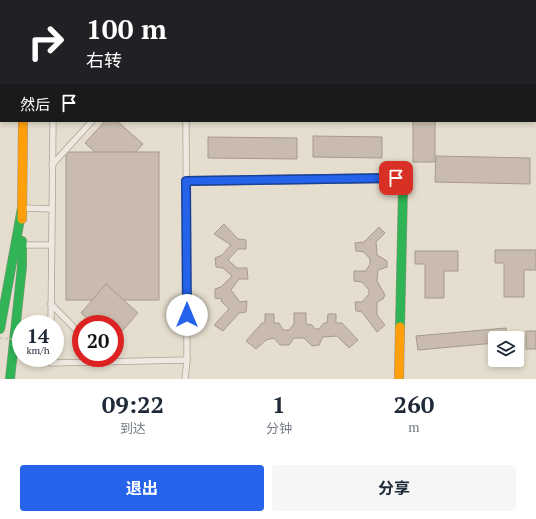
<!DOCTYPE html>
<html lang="zh">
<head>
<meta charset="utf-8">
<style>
  :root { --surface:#fff; --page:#f6f6f7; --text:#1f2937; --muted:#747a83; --accent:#2563eb }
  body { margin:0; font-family:"PT Serif","Noto Sans SC",serif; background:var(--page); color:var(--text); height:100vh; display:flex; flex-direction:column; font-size:15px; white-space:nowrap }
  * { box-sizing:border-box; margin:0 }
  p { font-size:13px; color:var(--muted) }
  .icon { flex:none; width:22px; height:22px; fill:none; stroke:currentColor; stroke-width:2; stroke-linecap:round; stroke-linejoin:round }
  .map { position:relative; height:379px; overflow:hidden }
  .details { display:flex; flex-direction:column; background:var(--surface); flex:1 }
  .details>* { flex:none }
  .banner { position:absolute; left:0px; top:0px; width:536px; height:122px; box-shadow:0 2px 6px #0003; background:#202124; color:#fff; overflow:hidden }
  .buttons { position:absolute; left:488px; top:331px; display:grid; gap:8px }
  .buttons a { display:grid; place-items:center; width:36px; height:36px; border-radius:4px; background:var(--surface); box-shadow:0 2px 6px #0003; font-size:20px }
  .speed { position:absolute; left:12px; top:315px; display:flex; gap:8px; font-size:20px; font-weight:700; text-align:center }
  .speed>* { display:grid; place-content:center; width:52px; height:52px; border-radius:50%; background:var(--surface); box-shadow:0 2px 6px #0003; line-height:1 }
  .speed small { font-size:10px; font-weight:400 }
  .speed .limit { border:6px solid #d22; background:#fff; color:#111 }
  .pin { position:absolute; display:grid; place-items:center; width:34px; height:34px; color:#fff; margin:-17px; border-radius:8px; box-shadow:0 2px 6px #0006 }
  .me { position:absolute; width:44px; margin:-22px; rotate:0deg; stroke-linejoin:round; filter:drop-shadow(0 0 3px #0008) }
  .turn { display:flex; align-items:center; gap:14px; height:84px; padding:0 20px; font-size:18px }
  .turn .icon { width:52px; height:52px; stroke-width:2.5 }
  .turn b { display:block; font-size:28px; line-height:34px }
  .then { display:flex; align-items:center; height:38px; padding:0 20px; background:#0003; gap:8px; font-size:15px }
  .eta { display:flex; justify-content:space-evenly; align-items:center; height:68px; text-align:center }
  .eta b { font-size:24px; font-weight:700; line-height:28px }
  .action { display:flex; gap:8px; margin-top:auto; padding:8px 20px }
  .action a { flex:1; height:46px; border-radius:4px; background:var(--accent); color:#fff; font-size:16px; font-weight:700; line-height:46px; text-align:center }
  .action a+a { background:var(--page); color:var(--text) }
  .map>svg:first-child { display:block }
  .green { fill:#d6d5b0 }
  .building { fill:#c9bcaf; stroke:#a69a8d }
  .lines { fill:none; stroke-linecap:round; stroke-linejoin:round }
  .street-tunnel { stroke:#c3baab; stroke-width:11; stroke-dasharray:11 5.5; stroke-linecap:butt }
  .lane-casing { stroke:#aba397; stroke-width:7 }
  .fast-casing { stroke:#9a9287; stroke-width:10 }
  .slow-casing { stroke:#9a9287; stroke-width:10 }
  .lane { stroke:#eee9e0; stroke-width:5.5 }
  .fast { stroke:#30b455; stroke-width:9 }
  .slow { stroke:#ff9f0a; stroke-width:9 }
  .path-bridge { stroke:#c6c0b7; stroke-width:1.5; stroke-dasharray:3 2; stroke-linecap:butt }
  .route-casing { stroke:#184099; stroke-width:10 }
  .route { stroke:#2563eb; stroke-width:7 }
</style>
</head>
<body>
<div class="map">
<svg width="536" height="379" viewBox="0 0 536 379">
  <rect width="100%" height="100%" fill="#e5dece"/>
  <g class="green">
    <path d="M44 0H187L44 1Z"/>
    <path d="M241 0H536V4L535 1Z"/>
  </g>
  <g class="building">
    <path d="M105 121H117L143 144 117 172 85 143Z"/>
    <rect x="413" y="121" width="22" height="41"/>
    <path d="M313 136 382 137V158L313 157Z"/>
    <path d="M208 137 297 138V159L208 158Z"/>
    <rect x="66" y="152" width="93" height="148"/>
    <path d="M436 156 530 158V184L435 182Z"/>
    <path d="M224 224 238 239 246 240V249H238L228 260 237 268H247L248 279H239L231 290 240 302 247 301 246 312 239 313 223 331 214 325 229 309 221 301 222 299 215 298V289L221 287 232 276 223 268 216 267 215 258 222 255 231 245 214 234Z"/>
    <path d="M379 227 385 233 376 242 377 255 387 261V267L378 270 377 281 385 295 383 299 377 302V315L385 325 377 332 362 312 356 311 355 302H362L369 294V290L362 282 354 281V271H366L370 264V259L364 252 356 251 355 243 364 242Z"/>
    <path d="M495 250H536V270H524V297H504V263H495Z"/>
    <path d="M415 251H458V271H444V298H425V264H415Z"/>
    <path d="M106 284 138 313 115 339V324H93L81 313Z"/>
    <path d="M294 313H306V324L312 325 315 329H319L324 323H327L328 314H336V323H342L358 340 349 348 337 336 323 337 319 345 312 346 304 338H294L289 345H280L274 338 266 340 256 349 246 341 262 323H265V314H274V323H279L283 330H289L294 324Z"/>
    <path d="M506 328 507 338H495V343L418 350 416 336Z"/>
    <rect x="526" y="331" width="10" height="18"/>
  </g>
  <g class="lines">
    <path class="street-tunnel" d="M0 21H1"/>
    <defs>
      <g id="lane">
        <path d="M52 165 92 121"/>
        <path d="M24 208 52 209"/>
        <path d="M22 245H51"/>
        <path d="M51 304 81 335"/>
        <path d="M51 324 53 121"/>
        <path d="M51 358V363L187 360"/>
        <path d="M185 379 187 360 186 121"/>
      </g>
      <g id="fast">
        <path d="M31 0V1"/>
        <path d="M0 111 1 101"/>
        <path d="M186 181 396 178 403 188 400 327"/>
        <path d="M0 329 22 208"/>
        <path d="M10 379 22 266V241"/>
      </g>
      <g id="slow">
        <path d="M10 0V1"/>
        <path d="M22 219 23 121"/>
        <path d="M399 379 400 327"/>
      </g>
    </defs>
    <use href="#lane" class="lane-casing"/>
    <use href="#fast" class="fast-casing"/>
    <use href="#slow" class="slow-casing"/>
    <use href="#lane" class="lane"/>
    <use href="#fast" class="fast"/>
    <use href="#slow" class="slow"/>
    <path class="path-bridge" d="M0 338 21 340"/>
  </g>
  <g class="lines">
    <defs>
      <path id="route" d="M187 315 186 181 396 178"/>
    </defs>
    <use href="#route" class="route-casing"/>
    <use href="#route" class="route"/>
  </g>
</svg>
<div class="buttons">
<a><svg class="icon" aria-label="layers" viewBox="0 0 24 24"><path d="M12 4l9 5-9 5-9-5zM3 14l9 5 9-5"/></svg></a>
</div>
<div class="speed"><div>14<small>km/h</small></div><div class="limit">20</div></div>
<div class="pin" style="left:396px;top:178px;background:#d93025"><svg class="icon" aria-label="arrive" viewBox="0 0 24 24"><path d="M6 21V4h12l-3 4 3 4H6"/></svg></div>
<svg class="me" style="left:187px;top:315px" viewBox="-20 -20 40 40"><circle r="19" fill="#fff"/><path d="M0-13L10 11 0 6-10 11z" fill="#2563eb"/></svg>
<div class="banner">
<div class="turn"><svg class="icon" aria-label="right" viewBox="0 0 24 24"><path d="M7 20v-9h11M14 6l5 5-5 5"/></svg><div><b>100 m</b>右转</div></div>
<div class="then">然后<svg class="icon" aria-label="arrive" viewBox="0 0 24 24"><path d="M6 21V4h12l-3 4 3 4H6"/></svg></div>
</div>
</div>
<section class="details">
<div class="eta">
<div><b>09:22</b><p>到达</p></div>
<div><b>1</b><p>分钟</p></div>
<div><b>260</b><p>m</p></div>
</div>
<div class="action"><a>退出</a><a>分享</a></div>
</section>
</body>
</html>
